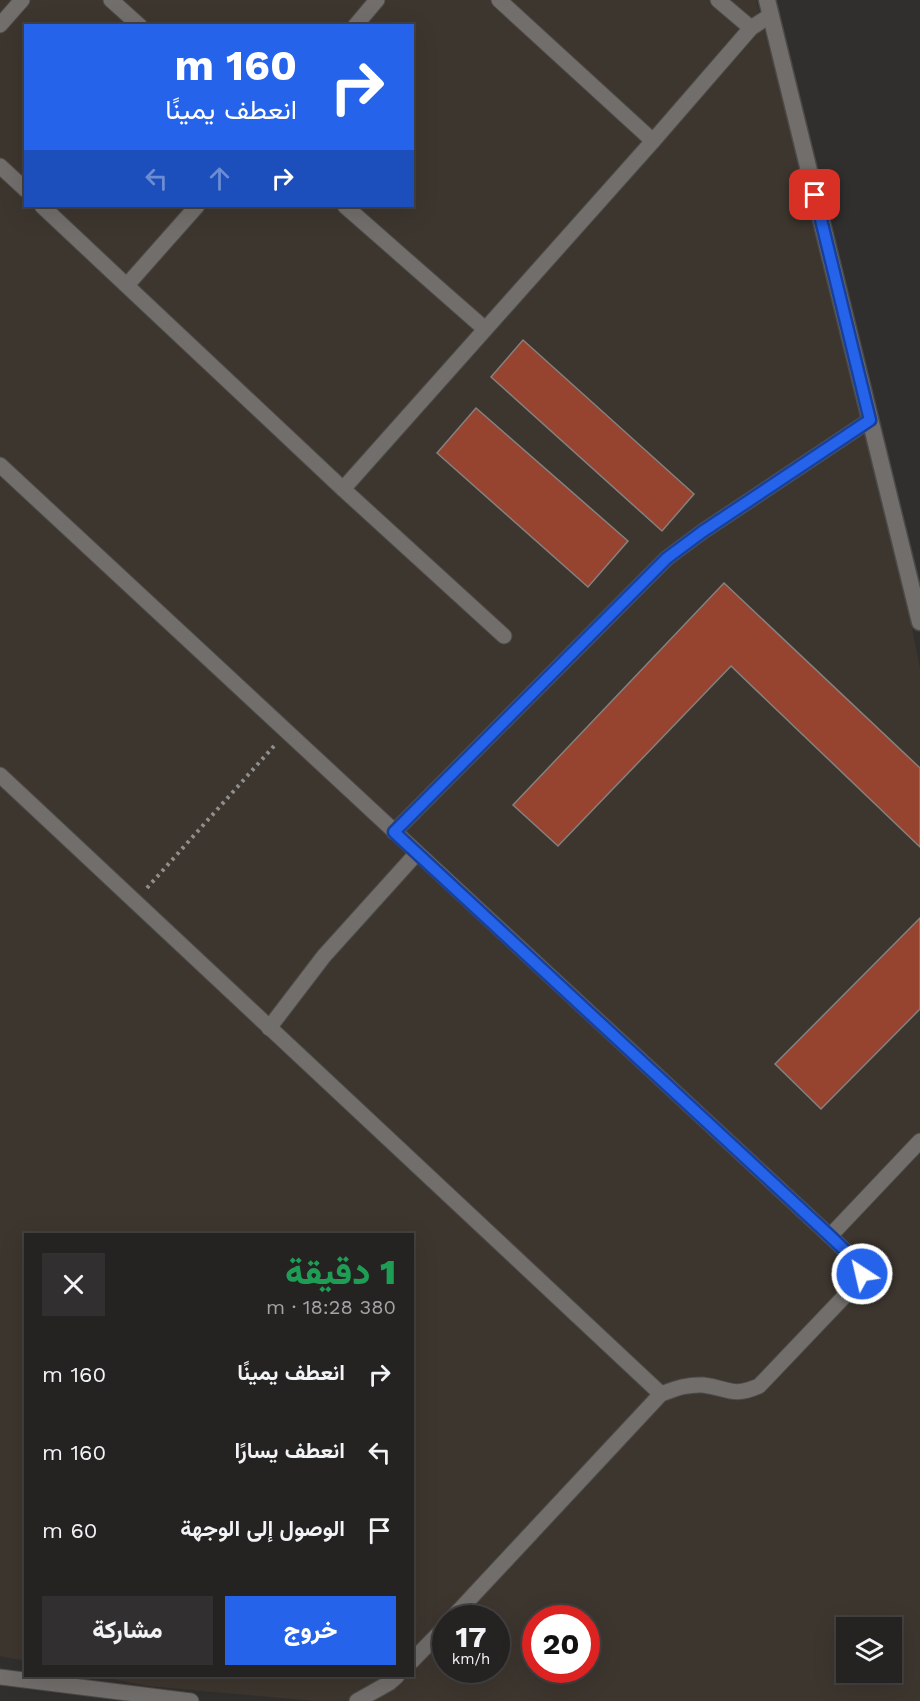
<!DOCTYPE html>
<html lang="ar">
<head>
<meta charset="utf-8">
<style>
  :root { --surface:#252322; --page:#312f2f; --text:#f1f3f6; --muted:#a3a4a5; --line:#424040; --accent:#2563eb }
  body { margin:0; font-family:"Work Sans",Vazirmatn,sans-serif; background:var(--page); color:var(--text); direction:rtl; height:100vh; display:flex; flex-direction:column; font-size:22px; white-space:nowrap }
  * { box-sizing:border-box; margin:0 }
  p { font-size:20px; color:var(--muted) }
  .icon { flex:none; width:33px; height:33px; fill:none; stroke:currentColor; stroke-width:2; stroke-linecap:round; stroke-linejoin:round }
  .map { position:relative; flex:1; overflow:hidden; direction:ltr }
  .sheet { position:absolute; left:24px; top:1233px; width:390px; height:444px; display:flex; flex-direction:column; background:var(--surface); border-radius:0px; box-shadow:0 6px 24px #0002,0 0 0 2px var(--line); direction:rtl }
  .sheet>* { flex:none }
  .hud { position:absolute; left:24px; top:24px; width:390px; height:183px; border-radius:0px; box-shadow:0 6px 24px #0002,0 0 0 2px var(--line); direction:rtl; background:#2563eb; color:#fff; overflow:hidden }
  .controls { position:absolute; left:836px; top:1617px; display:grid; gap:12px }
  .controls a { display:grid; place-items:center; width:66px; height:66px; border-radius:0px; background:var(--surface); box-shadow:0 6px 24px #0002,0 0 0 2px var(--line); font-size:30px }
  .speed { position:absolute; left:432px; top:1605px; display:flex; gap:12px; font-size:30px; font-weight:700; text-align:center }
  .speed>* { display:grid; place-content:center; width:78px; height:78px; border-radius:50%; background:var(--surface); box-shadow:0 6px 24px #0002,0 0 0 2px var(--line); line-height:1 }
  .speed small { font-size:15px; font-weight:400 }
  .speed .limit { border:9px solid #d22; background:#fff; color:#111 }
  .pin { position:absolute; display:grid; place-items:center; width:51px; height:51px; color:#fff; margin:-26px; border-radius:12px; box-shadow:0 3px 9px #0006 }
  .me { position:absolute; width:66px; margin:-33px; rotate:325deg; stroke-linejoin:round; filter:drop-shadow(0 0 4px #0008) }
  .turn { display:flex; align-items:center; gap:21px; height:126px; padding:0 18px; font-size:27px }
  .turn .icon { width:78px; height:78px; stroke-width:2.5 }
  .turn b { display:block; font-size:42px; line-height:51px }
  .lanes { display:flex; align-items:center; height:57px; padding:0 18px; background:#0003; justify-content:center; gap:30px; direction:ltr }
  .lanes .off { opacity:.35 }
  .round { display:grid; place-items:center; flex:none; width:63px; height:63px; border-radius:0px; background:var(--page) }
  .overview { display:flex; align-items:center; justify-content:space-between; height:102px; padding:0 18px }
  h1 { font-size:36px; font-weight:800; line-height:45px; color:#1e9e55 }
  .primary-button { display:flex; gap:12px; margin-top:auto; padding:12px 18px }
  .primary-button a { flex:1; height:69px; border-radius:0px; background:var(--accent); color:#fff; font-size:24px; font-weight:800; line-height:69px; text-align:center }
  .primary-button a+a { background:var(--page); color:var(--text) }
  ul { padding:0; list-style:none }
  li { display:flex; align-items:center; gap:18px; height:78px; padding:0 18px }
  li div { flex:1 }
  li b { display:block; font-size:22px }
  li em { font-style:normal }
  .map>svg:first-child { display:block }
  .built { fill:#3d362f; fill-rule:evenodd }
  .building { fill:#96442f; stroke:#858180; stroke-width:1.5 }
  .lines { fill:none; stroke-linecap:round; stroke-linejoin:round }
  .service-casing { stroke:#4d4b49; stroke-width:17 }
  .minor-casing { stroke:#4d4b49; stroke-width:19 }
  .path { stroke:#918f8e; stroke-width:4; stroke-dasharray:3 4.5; stroke-linecap:butt }
  .service { stroke:#716e6c; stroke-width:15 }
  .minor { stroke:#716e6c; stroke-width:16 }
  .route-casing { stroke:#184099; stroke-width:15 }
  .route { stroke:#2563eb; stroke-width:10 }
</style>
</head>
<body>
<div class="map">
<svg width="920" height="1701" viewBox="0 0 920 1701">
  <rect width="100%" height="100%" fill="#312f2d"/>
  <path class="built" d="M0 0H756L875 444 920 668V1701H315L148 1686 97 1676H412V1234H26L25 1661 0 1656ZM26 26H412V206H26ZM446 1618H496V1670H446ZM536 1618H586V1670H536ZM846 1628H891V1672H846Z"/>
  <g class="building">
    <path d="M523 340 694 494 662 531 491 377Z"/>
    <path d="M476 408 628 541 588 587 437 453Z"/>
    <path d="M724 583 920 768V847L731 666 558 846 513 805Z"/>
    <path d="M920 918V1009L821 1109 775 1064Z"/>
  </g>
  <g class="lines">
    <defs>
      <g id="service">
        <path d="M111 0 140 26"/>
        <path d="M499 0 653 141"/>
        <path d="M718 0 751 28"/>
        <path d="M0 25 22 0"/>
        <path d="M355 26 377 0"/>
        <path d="M0 166 26 190"/>
        <path d="M42 206 343 489 504 636"/>
        <path d="M345 206 485 329"/>
        <path d="M127 285 197 206"/>
        <path d="M0 465 830 1236 920 1141"/>
        <path d="M343 489 653 141 751 28 771 15"/>
        <path d="M0 775 661 1394"/>
        <path d="M394 832 667 558 702 532 870 420"/>
        <path d="M269 1028 324 956 417 853"/>
        <path d="M452 1618 661 1394C675 1389 687 1384 703 1385 729 1388 731 1398 759 1386L860 1280C863 1273 863 1269 858 1263L830 1236"/>
        <path d="M412 1661 446 1626"/>
        <path d="M0 1677 191 1701"/>
        <path d="M357 1701 389 1683 397 1676"/>
      </g>
      <path id="minor" d="M767 0 920 622"/>
    </defs>
    <use href="#service" class="service-casing"/>
    <use href="#minor" class="minor-casing"/>
    <path class="path" d="M147 888 274 746"/>
    <use href="#service" class="service"/>
    <use href="#minor" class="minor"/>
  </g>
  <g class="lines">
    <defs>
      <path id="route" d="M815 195 870 420 702 532 667 558 394 832 830 1236 858 1263 862 1268V1274"/>
    </defs>
    <use href="#route" class="route-casing"/>
    <use href="#route" class="route"/>
  </g>
</svg>
<div class="controls">
<a><svg class="icon" aria-label="layers" viewBox="0 0 24 24"><path d="M12 4l9 5-9 5-9-5zM3 14l9 5 9-5"/></svg></a>
</div>
<div class="speed"><div>17<small>km/h</small></div><div class="limit">20</div></div>
<div class="pin" style="left:815px;top:195px;background:#d93025"><svg class="icon" aria-label="arrive" viewBox="0 0 24 24"><path d="M6 21V4h12l-3 4 3 4H6"/></svg></div>
<svg class="me" style="left:862px;top:1274px" viewBox="-20 -20 40 40"><circle r="17" fill="#2563eb" stroke="#fff" stroke-width="3"/><path d="M0-11L8 9 0 5-8 9z" fill="#fff"/></svg>
<div class="hud">
<div class="turn"><svg class="icon" aria-label="right" viewBox="0 0 24 24"><path d="M7 20v-9h11M14 6l5 5-5 5"/></svg><div><b>160 m</b>انعطف يمينًا</div></div>
<div class="lanes"><svg class="icon off" aria-label="left" viewBox="0 0 24 24"><path d="M17 20v-9H6M10 6l-5 5 5 5"/></svg><svg class="icon off" aria-label="ahead" viewBox="0 0 24 24"><path d="M12 20V5M6 11l6-6 6 6"/></svg><svg class="icon" aria-label="right" viewBox="0 0 24 24"><path d="M7 20v-9h11M14 6l5 5-5 5"/></svg></div>
</div>
<section class="sheet">
<div class="overview"><div><h1>1 دقيقة</h1><p>380 m · 18:28</p></div><a class="round"><svg class="icon" aria-label="close" viewBox="0 0 24 24"><path d="M6 6l12 12M18 6L6 18"/></svg></a></div>
<ul>
<li><svg class="icon" aria-label="right" viewBox="0 0 24 24"><path d="M7 20v-9h11M14 6l5 5-5 5"/></svg><div><b>انعطف يمينًا</b></div><em>160 m</em></li>
<li><svg class="icon" aria-label="left" viewBox="0 0 24 24"><path d="M17 20v-9H6M10 6l-5 5 5 5"/></svg><div><b>انعطف يسارًا</b></div><em>160 m</em></li>
<li><svg class="icon" aria-label="arrive" viewBox="0 0 24 24"><path d="M6 21V4h12l-3 4 3 4H6"/></svg><div><b>الوصول إلى الوجهة</b></div><em>60 m</em></li>
</ul>
<div class="primary-button"><a>خروج</a><a>مشاركة</a></div>
</section>
</div>
</body>
</html>
